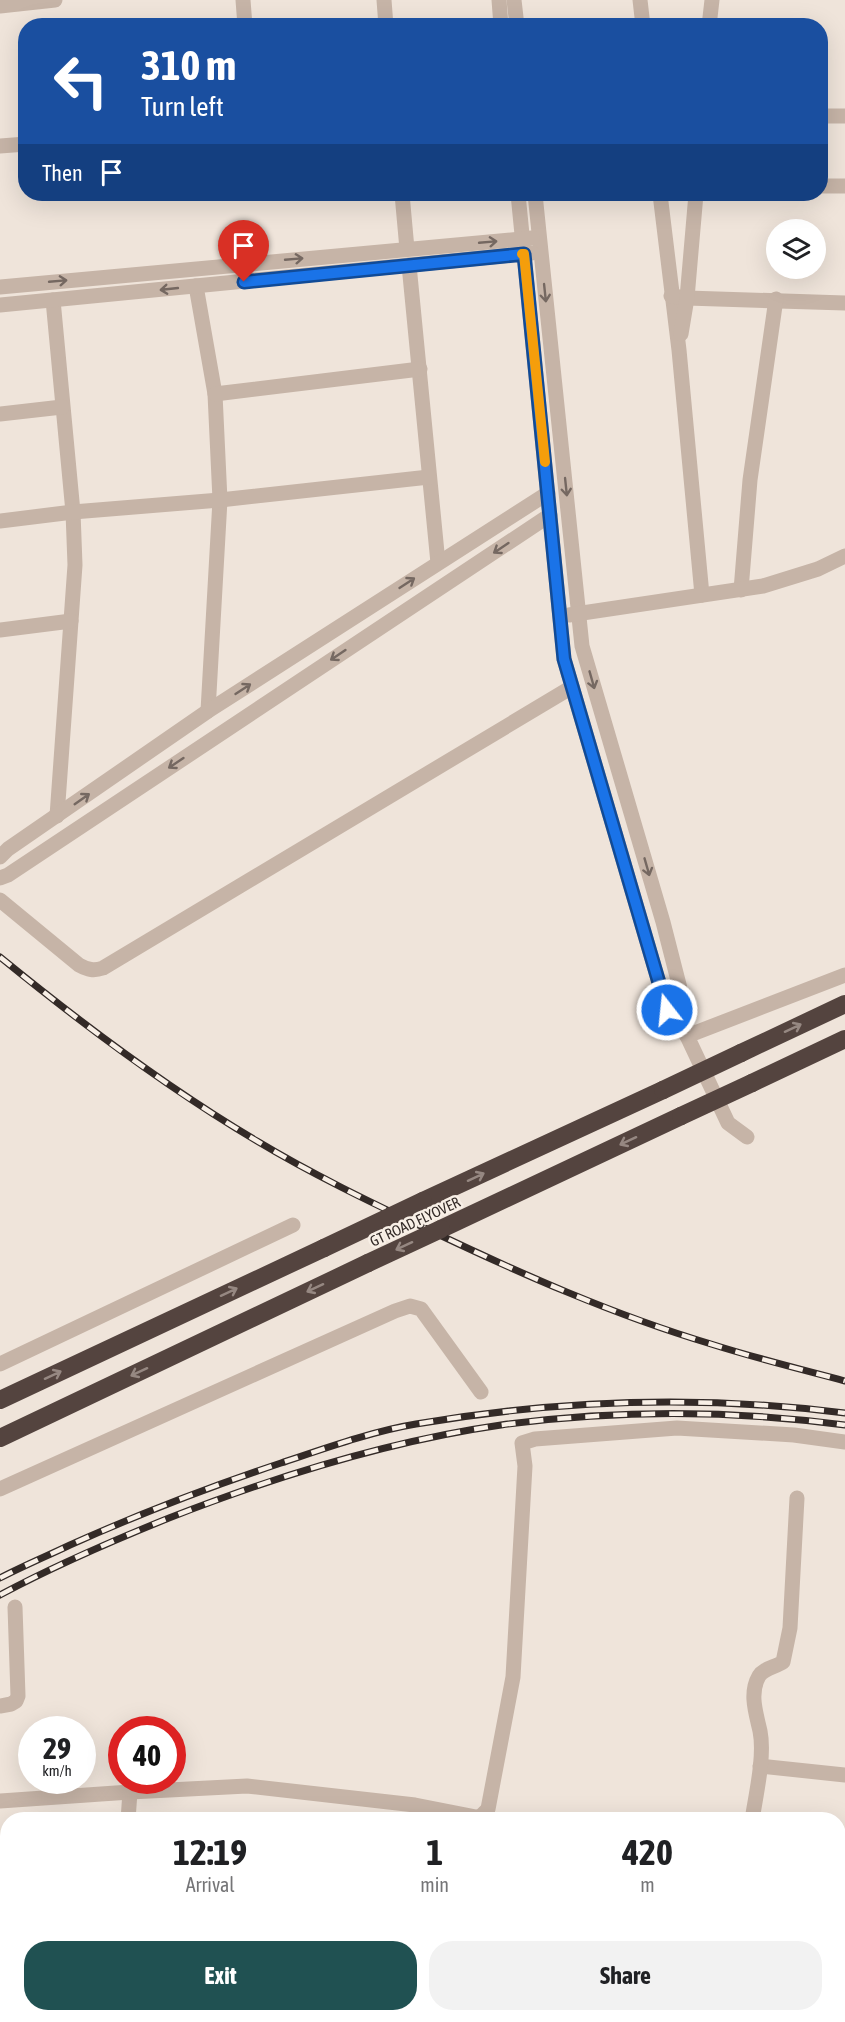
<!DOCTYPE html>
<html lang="en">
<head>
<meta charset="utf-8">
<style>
  :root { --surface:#fff; --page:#f2f2f2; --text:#202124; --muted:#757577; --accent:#205152 }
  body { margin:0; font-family:"Asap Condensed",sans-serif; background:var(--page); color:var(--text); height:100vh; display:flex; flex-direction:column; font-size:22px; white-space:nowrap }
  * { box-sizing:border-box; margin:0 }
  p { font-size:20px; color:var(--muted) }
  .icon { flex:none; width:33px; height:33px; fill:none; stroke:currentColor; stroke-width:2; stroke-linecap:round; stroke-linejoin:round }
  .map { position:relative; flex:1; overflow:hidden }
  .drawer { position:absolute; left:0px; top:1812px; width:846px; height:210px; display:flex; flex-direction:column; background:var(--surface); border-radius:24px 24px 0 0; box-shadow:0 6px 24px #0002 }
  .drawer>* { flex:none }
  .banner { position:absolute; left:18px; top:18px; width:810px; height:183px; border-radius:24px; box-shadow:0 6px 24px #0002; background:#1a4fa0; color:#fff; overflow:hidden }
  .controls { position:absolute; left:766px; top:219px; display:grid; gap:12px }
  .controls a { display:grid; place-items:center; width:60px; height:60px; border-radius:50%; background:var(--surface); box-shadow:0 6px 24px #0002; font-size:30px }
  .speed { position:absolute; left:18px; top:1716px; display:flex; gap:12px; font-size:30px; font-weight:700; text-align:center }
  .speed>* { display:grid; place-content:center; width:78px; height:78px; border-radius:50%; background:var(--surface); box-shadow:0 6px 24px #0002; line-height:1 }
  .speed small { font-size:15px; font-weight:400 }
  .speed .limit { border:9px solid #d22; background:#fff; color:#111 }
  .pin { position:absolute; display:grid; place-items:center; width:51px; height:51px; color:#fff; margin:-62px -26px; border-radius:50% 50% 50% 0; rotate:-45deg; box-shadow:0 0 6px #0007 }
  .pin .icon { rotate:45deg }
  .me { position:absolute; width:66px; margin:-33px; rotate:344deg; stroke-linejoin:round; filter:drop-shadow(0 0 4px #0008) }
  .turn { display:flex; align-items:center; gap:21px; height:126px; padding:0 24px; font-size:27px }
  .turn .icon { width:78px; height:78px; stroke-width:2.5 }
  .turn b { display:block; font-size:42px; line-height:51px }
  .then { display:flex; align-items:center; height:57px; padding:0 24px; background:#0003; gap:12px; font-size:22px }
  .eta { display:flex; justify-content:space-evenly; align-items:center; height:102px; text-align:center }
  .eta b { font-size:36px; font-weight:700; line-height:42px }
  .cta { display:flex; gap:12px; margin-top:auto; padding:12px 24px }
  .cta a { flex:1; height:69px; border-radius:24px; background:var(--accent); color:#fff; font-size:24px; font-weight:700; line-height:69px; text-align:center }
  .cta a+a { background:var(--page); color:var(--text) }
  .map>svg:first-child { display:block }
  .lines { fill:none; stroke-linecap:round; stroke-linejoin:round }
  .minor { stroke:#c6b4a7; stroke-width:15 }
  .highway { stroke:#54443f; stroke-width:18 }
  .rail-casing { stroke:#332a27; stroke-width:7 }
  .rail { stroke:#f8efe6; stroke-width:4.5; stroke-dasharray:14; stroke-linecap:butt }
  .highway-bridge { stroke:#54443f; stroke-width:18 }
  .oneway { stroke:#756861 }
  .oneway2 { stroke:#968882 }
  .route-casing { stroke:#114b97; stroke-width:15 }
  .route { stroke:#1a73e8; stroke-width:10 }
  .slow { stroke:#f59e0b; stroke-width:10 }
  .labels { text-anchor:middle; stroke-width:5; stroke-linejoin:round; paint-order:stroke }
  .street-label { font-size:15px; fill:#332a27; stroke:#f8efe6 }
</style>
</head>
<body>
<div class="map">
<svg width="845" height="2022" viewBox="0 0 845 2022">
  <rect width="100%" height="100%" fill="#efe4da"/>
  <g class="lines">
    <g class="minor">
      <path d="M243 0 245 26"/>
      <path d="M384 0 386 26"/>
      <path d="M499 0 501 26"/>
      <path d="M514 0 517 26"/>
      <path d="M640 0 643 26"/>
      <path d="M0 6 55 0"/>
      <path d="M709 26 712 0"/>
      <path d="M820 116H845"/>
      <path d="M0 146 26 144"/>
      <path d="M820 186H845"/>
      <path d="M402 194 407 249"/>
      <path d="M518 194 564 659 667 1010 687 1036"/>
      <path d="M535 194 582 646 663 922 684 1004 687 1035"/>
      <path d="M660 194 679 350 702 595"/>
      <path d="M409 265 438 563"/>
      <path d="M196 286 215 394 220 500 208 711"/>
      <path d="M0 287 532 238"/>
      <path d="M671 296 687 298 845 303"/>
      <path d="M53 300 73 512 75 565 57 816"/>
      <path d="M0 305 532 253"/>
      <path d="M681 334 687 298 696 194"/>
      <path d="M215 394 420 369"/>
      <path d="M0 414 62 407"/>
      <path d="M0 521 73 512 220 500 429 477"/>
      <path d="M741 590 750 480 776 299"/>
      <path d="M569 615 763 586 818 569 845 556"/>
      <path d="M0 630 71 621"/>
      <path d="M0 857 8 849 208 711 548 493"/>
      <path d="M0 878 8 875 550 515"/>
      <path d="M0 900 79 965C88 970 94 971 103 968L572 687"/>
      <path d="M747 1137 728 1123 687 1036 845 975"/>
      <path d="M0 1364 293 1225"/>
      <path d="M0 1489 395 1311 410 1306 421 1309 481 1392"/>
      <path d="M0 1706 11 1704 16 1701 18 1696 15 1607"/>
      <path d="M760 1766 845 1775"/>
      <path d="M0 1801 130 1792 247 1786 415 1805 476 1817 481 1816 488 1809 513 1677 525 1466 522 1443 535 1439 677 1428 794 1435 845 1442"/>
      <path d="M128 1820 130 1792"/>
      <path d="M752 1820C756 1794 765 1756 760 1731 756 1713 749 1693 759 1676 764 1668 776 1667 783 1662L790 1628 797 1498"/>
      <path d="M838 1842 845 1843"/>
      <path d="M0 1909H8"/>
      <path d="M838 1947 845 1948"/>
      <path d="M0 2013H8"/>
      <path d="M34 2014 115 2017"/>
      <path d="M393 2022V2014"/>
    </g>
    <g class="highway">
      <path d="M741 1053 845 1004"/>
      <path d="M752 1083 845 1039"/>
      <path d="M423 1201 663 1090"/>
      <path d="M441 1229 681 1116"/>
      <path d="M0 1400 324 1248"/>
      <path d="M0 1438 368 1263"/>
    </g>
    <defs>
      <g id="rail">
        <path d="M0 957C82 1024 166 1087 257 1141 312 1174 370 1202 427 1229 519 1273 614 1315 711 1344 755 1358 800 1369 845 1381"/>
        <path d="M0 1578C23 1566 47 1556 70 1545 139 1514 209 1487 281 1463 323 1449 373 1431 416 1424 557 1400 703 1395 845 1413"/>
        <path d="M0 1595C54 1566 112 1541 169 1518 274 1477 389 1441 501 1425 614 1410 732 1410 845 1425"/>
      </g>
    </defs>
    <use href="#rail" class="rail-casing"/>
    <use href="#rail" class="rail"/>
    <g class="highway-bridge">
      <path d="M663 1090 741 1053"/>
      <path d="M681 1116 752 1083"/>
      <path d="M324 1248 423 1201"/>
      <path d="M368 1263 441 1229"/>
    </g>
  </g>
  <defs><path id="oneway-shaft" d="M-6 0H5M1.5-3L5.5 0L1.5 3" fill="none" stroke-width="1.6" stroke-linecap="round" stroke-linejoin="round" transform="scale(1.5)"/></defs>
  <g class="oneway">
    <use href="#oneway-shaft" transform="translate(488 242) rotate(-5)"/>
    <use href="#oneway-shaft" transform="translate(294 259) rotate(-5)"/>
    <use href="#oneway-shaft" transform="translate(58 281) rotate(-5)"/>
    <use href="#oneway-shaft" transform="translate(169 289) rotate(174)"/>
    <use href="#oneway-shaft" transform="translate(545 293) rotate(84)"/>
    <use href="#oneway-shaft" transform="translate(566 487) rotate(84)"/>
    <use href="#oneway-shaft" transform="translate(501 548) rotate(146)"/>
    <use href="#oneway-shaft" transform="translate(407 583) rotate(-33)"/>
    <use href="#oneway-shaft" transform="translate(338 655) rotate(146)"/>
    <use href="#oneway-shaft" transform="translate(592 680) rotate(74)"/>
    <use href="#oneway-shaft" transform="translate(243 689) rotate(-33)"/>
    <use href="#oneway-shaft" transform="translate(176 763) rotate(146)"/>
    <use href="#oneway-shaft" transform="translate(82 799) rotate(-35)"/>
    <use href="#oneway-shaft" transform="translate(647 867) rotate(74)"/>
  </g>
  <g class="oneway2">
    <use href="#oneway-shaft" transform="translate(793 1028) rotate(-25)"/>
    <use href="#oneway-shaft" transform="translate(628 1141) rotate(155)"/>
    <use href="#oneway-shaft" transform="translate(476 1177) rotate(-25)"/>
    <use href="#oneway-shaft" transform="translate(404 1246) rotate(155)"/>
    <use href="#oneway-shaft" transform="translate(315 1288) rotate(155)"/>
    <use href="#oneway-shaft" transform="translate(229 1292) rotate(-25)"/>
    <use href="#oneway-shaft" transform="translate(139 1372) rotate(155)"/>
    <use href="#oneway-shaft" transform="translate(53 1375) rotate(-25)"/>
  </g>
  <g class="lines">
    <defs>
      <path id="route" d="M244 282 524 254 564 659 667 1010"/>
    </defs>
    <use href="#route" class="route-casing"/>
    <use href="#route" class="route"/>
    <path class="slow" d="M522 254H524L545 462"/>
  </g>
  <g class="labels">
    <g class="street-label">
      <text transform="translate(415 1222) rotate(-25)" y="5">GT ROAD FLYOVER</text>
    </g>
  </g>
</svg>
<div class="controls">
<a><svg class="icon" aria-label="layers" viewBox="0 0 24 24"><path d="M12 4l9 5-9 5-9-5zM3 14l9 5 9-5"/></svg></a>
</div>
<div class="speed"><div>29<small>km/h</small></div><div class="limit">40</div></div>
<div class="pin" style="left:244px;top:282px;background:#d93025"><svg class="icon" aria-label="arrive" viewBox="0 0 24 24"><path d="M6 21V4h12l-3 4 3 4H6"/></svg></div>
<svg class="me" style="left:667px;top:1010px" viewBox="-20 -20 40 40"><circle r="17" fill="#1a73e8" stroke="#fff" stroke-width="3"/><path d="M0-11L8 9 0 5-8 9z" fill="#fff"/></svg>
<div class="banner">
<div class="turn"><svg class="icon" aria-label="left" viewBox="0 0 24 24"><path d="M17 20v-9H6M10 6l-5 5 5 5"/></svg><div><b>310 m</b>Turn left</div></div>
<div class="then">Then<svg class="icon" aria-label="arrive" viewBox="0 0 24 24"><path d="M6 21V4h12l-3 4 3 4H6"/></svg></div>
</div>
<section class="drawer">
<div class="eta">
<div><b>12:19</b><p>Arrival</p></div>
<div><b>1</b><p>min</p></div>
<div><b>420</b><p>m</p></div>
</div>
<div class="cta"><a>Exit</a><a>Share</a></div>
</section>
</div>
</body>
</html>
